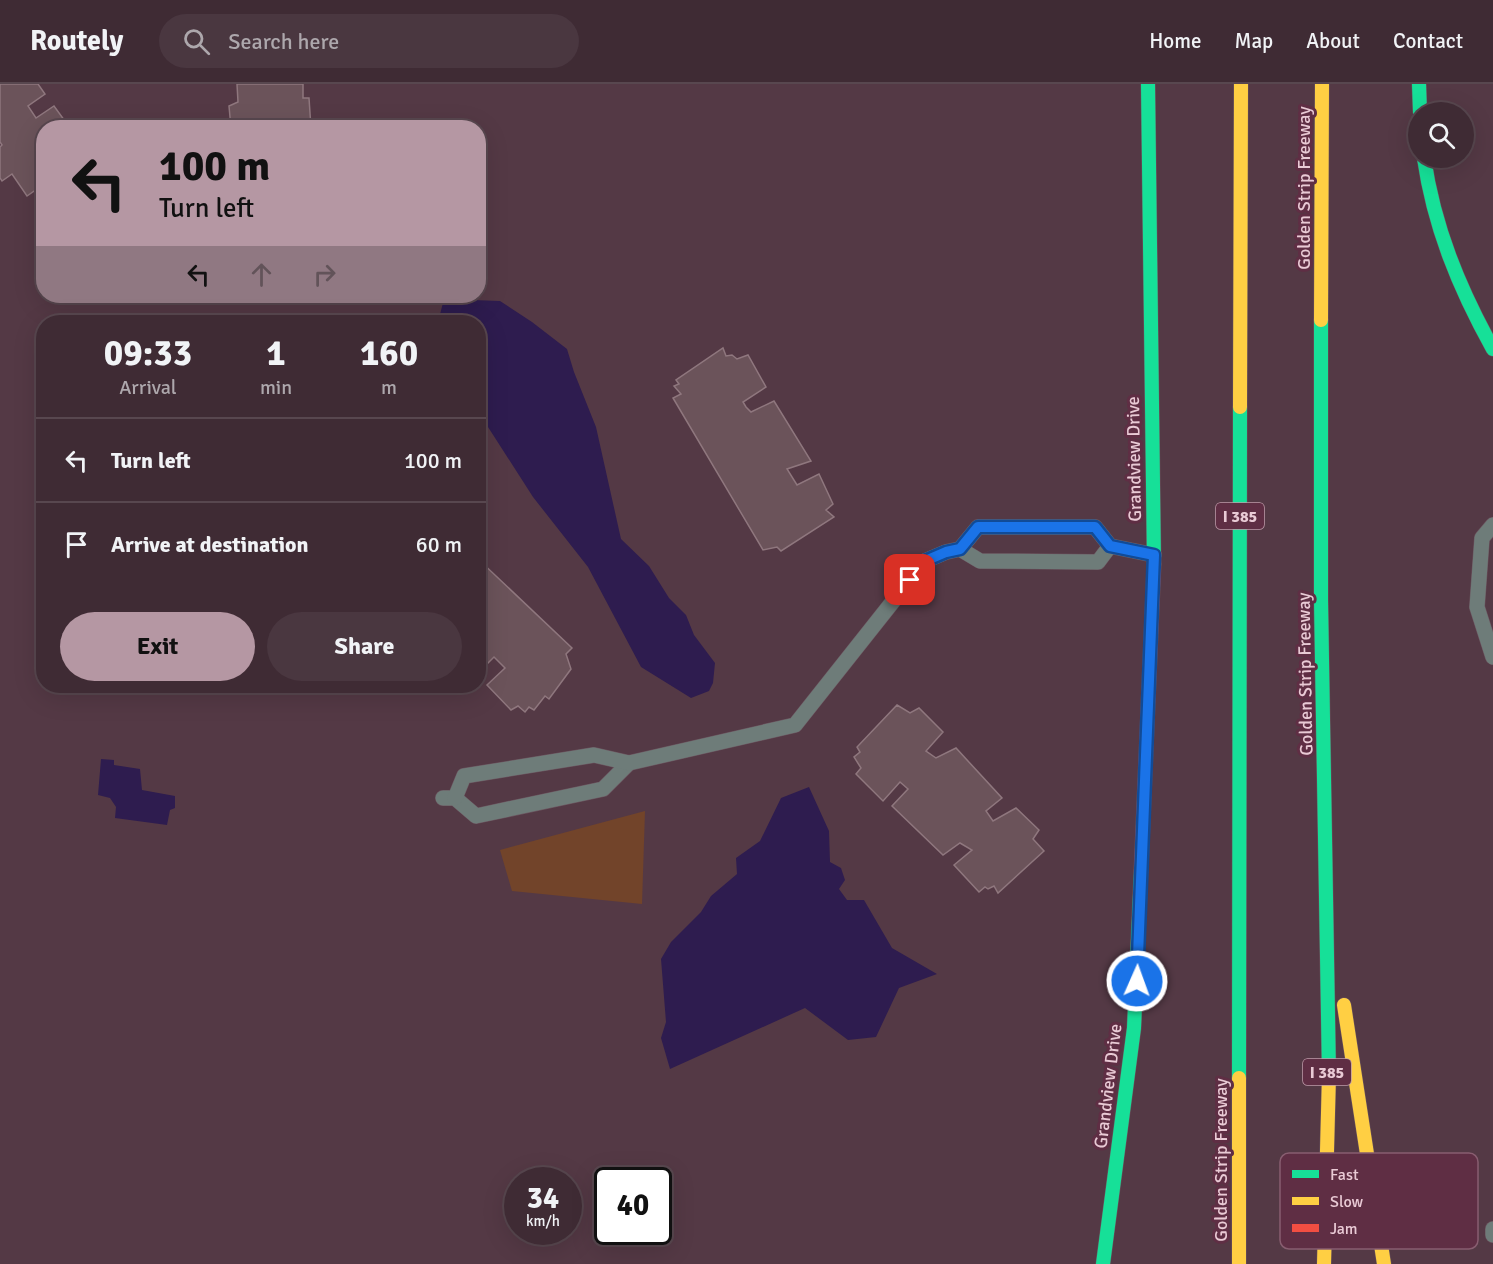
<!DOCTYPE html>
<html lang="en">
<head>
<meta charset="utf-8">
<style>
  :root { --surface:#3f2b34; --page:#4a3740; --text:#f1f3f6; --muted:#ada7ac; --line:#58474f; --accent:#b597a3 }
  body { margin:0; font-family:Signika,sans-serif; background:var(--page); color:var(--text); height:100vh; display:flex; flex-direction:column; font-size:22px; white-space:nowrap }
  * { box-sizing:border-box; margin:0 }
  p { font-size:20px; color:var(--muted) }
  .icon { flex:none; width:33px; height:33px; fill:none; stroke:currentColor; stroke-width:2; stroke-linecap:round; stroke-linejoin:round }
  .map { position:relative; flex:1; overflow:hidden }
  .panel { position:absolute; left:36px; top:231px; width:450px; height:378px; display:flex; flex-direction:column; background:var(--surface); border-radius:24px; box-shadow:0 6px 24px #0002,0 0 0 2px var(--line) }
  .panel>* { flex:none }
  .banner { position:absolute; left:36px; top:36px; width:450px; height:183px; border-radius:24px; box-shadow:0 6px 24px #0002,0 0 0 2px var(--line); background:#b597a3; color:#111; overflow:hidden }
  .fabs { position:absolute; left:1408px; top:18px; display:grid; gap:12px }
  .fabs a { display:grid; place-items:center; width:66px; height:66px; border-radius:50%; background:var(--surface); box-shadow:0 6px 24px #0002,0 0 0 2px var(--line); font-size:30px }
  .speed { position:absolute; left:504px; top:1083px; display:flex; gap:12px; font-size:30px; font-weight:700; text-align:center }
  .speed>* { display:grid; place-content:center; width:78px; height:78px; border-radius:50%; background:var(--surface); box-shadow:0 6px 24px #0002,0 0 0 2px var(--line); line-height:1 }
  .speed small { font-size:15px; font-weight:400 }
  .speed .limit { border:3px solid #111; border-radius:9px; background:#fff; color:#111 }
  .pin { position:absolute; display:grid; place-items:center; width:51px; height:51px; color:#fff; margin:-26px; border-radius:12px; box-shadow:0 3px 9px #0006 }
  .me { position:absolute; width:66px; margin:-33px; rotate:2deg; stroke-linejoin:round; filter:drop-shadow(0 0 4px #0008) }
  .turn { display:flex; align-items:center; gap:21px; height:126px; padding:0 24px; font-size:27px }
  .turn .icon { width:78px; height:78px; stroke-width:2.5 }
  .turn b { display:block; font-size:42px; line-height:51px }
  .lanes { display:flex; align-items:center; height:57px; padding:0 24px; background:#0003; justify-content:center; gap:30px; direction:ltr }
  .lanes .off { opacity:.35 }
  .eta { display:flex; justify-content:space-evenly; align-items:center; height:102px; text-align:center }
  .eta b { font-size:36px; font-weight:700; line-height:42px }
  .action { display:flex; gap:12px; margin-top:auto; padding:12px 24px }
  .action a { flex:1; height:69px; border-radius:36px; background:var(--accent); color:#111; font-size:24px; font-weight:700; line-height:69px; text-align:center }
  .action a+a { background:var(--page); color:var(--text) }
  ul { padding:0; list-style:none }
  li { display:flex; align-items:center; gap:18px; height:84px; padding:0 24px; border-top:2px solid var(--line) }
  li div { flex:1 }
  li b { display:block; font-size:22px }
  li em { font-style:normal }
  header { display:flex; align-items:center; gap:36px; box-sizing:border-box; height:84px; padding:0 30px; background:var(--surface); border-bottom:2px solid var(--line) }
  header strong { font-size:28px }
  nav { display:flex; gap:33px; margin-inline-start:auto; font-size:21px }
  .search { width:420px; height:54px; background:var(--page); display:flex; align-items:center; gap:15px; box-sizing:border-box; padding:0 21px; border-radius:33px; color:var(--muted); font-size:22px }
  .map>svg:first-child { display:block }
  .green { fill:#72442a }
  .water { fill:#2e1c4f }
  .building { fill:#6b535a; stroke:#8f777e; stroke-width:1.5 }
  .lines { fill:none; stroke-linecap:round; stroke-linejoin:round }
  .lane-casing { stroke:#6c5660; stroke-width:16 }
  .fast-casing { stroke:#6c5660; stroke-width:15 }
  .slow-casing { stroke:#6c5660; stroke-width:15 }
  .jam-casing { stroke:#6c5660; stroke-width:15 }
  .lane { stroke:#6e7c79; stroke-width:15 }
  .fast { stroke:#16e098; stroke-width:14 }
  .slow { stroke:#ffcf43; stroke-width:14 }
  .jam { stroke:#f24e42; stroke-width:14 }
  .route-casing { stroke:#114b97; stroke-width:15 }
  .route { stroke:#1a73e8; stroke-width:10 }
  .labels { text-anchor:middle; stroke-width:6; stroke-linejoin:round; paint-order:stroke }
  .shield { fill:#5f2e44; stroke:#c09baa; stroke-width:1.5 }
  .shield-label { font-size:16px; font-weight:bold; fill:#e9cad5 }
  .street-label { font-size:18px; fill:#e9cad5; stroke:#5f2e44 }
  .key { fill:#5f2e44; stroke:#885d70; stroke-width:1.5 }
  .key-label { font-size:16px; fill:#e9cad5 }
</style>
</head>
<body>
<header>
<strong>Routely</strong>
<div class="search"><svg class="icon" aria-label="search" viewBox="0 0 24 24"><circle cx="10" cy="10" r="6"/><path d="M15 15l6 6"/></svg>Search here</div>
<nav><a>Home</a><a>Map</a><a>About</a><a>Contact</a></nav>
</header>
<div class="map">
<svg width="1493" height="1180" viewBox="0 0 1493 1180">
  <rect width="100%" height="100%" fill="#543945"/>
  <path class="green" d="M645 727 642 820 512 807 500 766Z"/>
  <g class="water">
    <path d="M444 215 500 217 532 238 567 265 574 288 596 343 621 455 649 482 669 514 686 531 694 551 715 579 713 599 709 607 691 614 641 583 588 483 533 413 479 329 478 238H438Z"/>
    <path d="M101 675 114 676V681L140 685 142 706 175 712V724L170 726 167 741 115 734 116 723 110 714 98 711Z"/>
    <path d="M809 703 829 747 830 778 841 784 845 796 839 805 847 816H864L892 864 937 890 899 904 876 953 848 956 805 924 670 985 661 954 666 938 661 875 671 858 701 828 711 812 737 790 736 774 760 757 781 714Z"/>
  </g>
  <g class="building">
    <path d="M0 0H38L45 10 28 22 36 34 54 22 70 44H44V100L27 112 12 90 2 97 0 94V63L2 61 0 58Z"/>
    <path d="M237 0H303V14H309L311 44H231L229 22 238 18Z"/>
    <path d="M723 264 726 272 732 271 737 275 748 271 766 303 743 318 746 323 751 328 774 317 811 377 787 385 797 401 819 390 833 420 826 426 834 433 781 467 777 463 763 466 673 314 681 310 674 302 679 300 676 296Z"/>
    <path d="M478 475 572 564 566 570 571 585 549 615 545 612 534 626 529 623 525 628 518 622 511 626 487 601 505 584 494 573 478 589Z"/>
    <path d="M897 621 910 629 919 624 943 648 926 667 936 674 956 664 1002 714 986 727 993 737 1016 724 1039 746 1033 755 1044 767 998 809 994 802 988 805 985 803 979 808 954 781 972 766 960 759 943 771 892 722 908 705 900 698 883 717 856 690 861 684 854 673 860 668 857 663Z"/>
  </g>
  <g class="lines">
    <defs>
      <g id="lane">
        <path d="M1493 441 1482 454 1477 523 1493 573"/>
        <path d="M960 465 980 477 1098 478 1110 462"/>
        <path d="M443 714H455L476 732 603 705 629 679"/>
        <path d="M455 714 464 692 594 671 629 679 795 641 925 477 946 468 960 465 978 443H1095L1110 462 1154 471"/>
        <path d="M1493 1145V1151"/>
      </g>
      <g id="fast">
        <path d="M1148 0 1154 480"/>
        <path d="M1419 0 1420 28"/>
        <path d="M1424 74C1434 143 1459 204 1493 265"/>
        <path d="M1321 236V516L1329 991"/>
        <path d="M1239 994 1240 323"/>
        <path d="M1103 1180 1134 944 1141 787"/>
      </g>
      <g id="slow">
        <path d="M1321 236 1322 0"/>
        <path d="M1240 323 1241 0"/>
        <path d="M1344 921 1384 1180"/>
        <path d="M1239 1180V994"/>
        <path d="M1324 1180 1329 991"/>
      </g>
      <path id="jam" d="M1141 787 1154 480"/>
    </defs>
    <use href="#lane" class="lane-casing"/>
    <use href="#fast" class="fast-casing"/>
    <use href="#slow" class="slow-casing"/>
    <use href="#jam" class="jam-casing"/>
    <use href="#lane" class="lane"/>
    <use href="#fast" class="fast"/>
    <use href="#slow" class="slow"/>
    <use href="#jam" class="jam"/>
  </g>
  <g class="lines">
    <defs>
      <path id="route" d="M910 496 925 477 946 468 960 465 978 443H1095L1110 462 1154 471 1137 897"/>
    </defs>
    <use href="#route" class="route-casing"/>
    <use href="#route" class="route"/>
  </g>
  <g class="labels">
    <g class="shield">
      <rect x="1216" y="419" width="48" height="26" rx="4.5"/>
      <rect x="1303" y="975" width="48" height="26" rx="4.5"/>
    </g>
    <g class="shield-label">
      <text x="1240" y="438">I 385</text>
      <text x="1327" y="994">I 385</text>
    </g>
    <g class="street-label">
      <text transform="translate(1304 104) rotate(-90)" y="6">Golden Strip Freeway</text>
      <text transform="translate(1134 375) rotate(-91)" y="6">Grandview Drive</text>
      <text transform="translate(1305 590) rotate(-91)" y="6">Golden Strip Freeway</text>
      <text transform="translate(1108 1002) rotate(-83)" y="6">Grandview Drive</text>
      <text transform="translate(1221 1076) rotate(-90)" y="6">Golden Strip Freeway</text>
    </g>
  </g>
  <rect x="1280" y="1069" width="198" height="96" rx="9" class="key"/>
  <rect x="1292" y="1086" width="27" height="8" fill="#16e098"/>
  <rect x="1292" y="1113" width="27" height="8" fill="#ffcf43"/>
  <rect x="1292" y="1140" width="27" height="8" fill="#f24e42"/>
  <g class="key-label">
    <text x="1330" y="1096">Fast</text>
    <text x="1330" y="1123">Slow</text>
    <text x="1330" y="1150">Jam</text>
  </g>
</svg>
<div class="fabs">
<a><svg class="icon" aria-label="search" viewBox="0 0 24 24"><circle cx="10" cy="10" r="6"/><path d="M15 15l6 6"/></svg></a>
</div>
<div class="speed"><div>34<small>km/h</small></div><div class="limit">40</div></div>
<div class="pin" style="left:910px;top:496px;background:#d93025"><svg class="icon" aria-label="arrive" viewBox="0 0 24 24"><path d="M6 21V4h12l-3 4 3 4H6"/></svg></div>
<svg class="me" style="left:1137px;top:897px" viewBox="-20 -20 40 40"><circle r="17" fill="#1a73e8" stroke="#fff" stroke-width="3"/><path d="M0-11L8 9 0 5-8 9z" fill="#fff"/></svg>
<div class="banner">
<div class="turn"><svg class="icon" aria-label="left" viewBox="0 0 24 24"><path d="M17 20v-9H6M10 6l-5 5 5 5"/></svg><div><b>100 m</b>Turn left</div></div>
<div class="lanes"><svg class="icon" aria-label="left" viewBox="0 0 24 24"><path d="M17 20v-9H6M10 6l-5 5 5 5"/></svg><svg class="icon off" aria-label="ahead" viewBox="0 0 24 24"><path d="M12 20V5M6 11l6-6 6 6"/></svg><svg class="icon off" aria-label="right" viewBox="0 0 24 24"><path d="M7 20v-9h11M14 6l5 5-5 5"/></svg></div>
</div>
<section class="panel">
<div class="eta">
<div><b>09:33</b><p>Arrival</p></div>
<div><b>1</b><p>min</p></div>
<div><b>160</b><p>m</p></div>
</div>
<ul>
<li><svg class="icon" aria-label="left" viewBox="0 0 24 24"><path d="M17 20v-9H6M10 6l-5 5 5 5"/></svg><div><b>Turn left</b></div><em>100 m</em></li>
<li><svg class="icon" aria-label="arrive" viewBox="0 0 24 24"><path d="M6 21V4h12l-3 4 3 4H6"/></svg><div><b>Arrive at destination</b></div><em>60 m</em></li>
</ul>
<div class="action"><a>Exit</a><a>Share</a></div>
</section>
</div>
</body>
</html>
